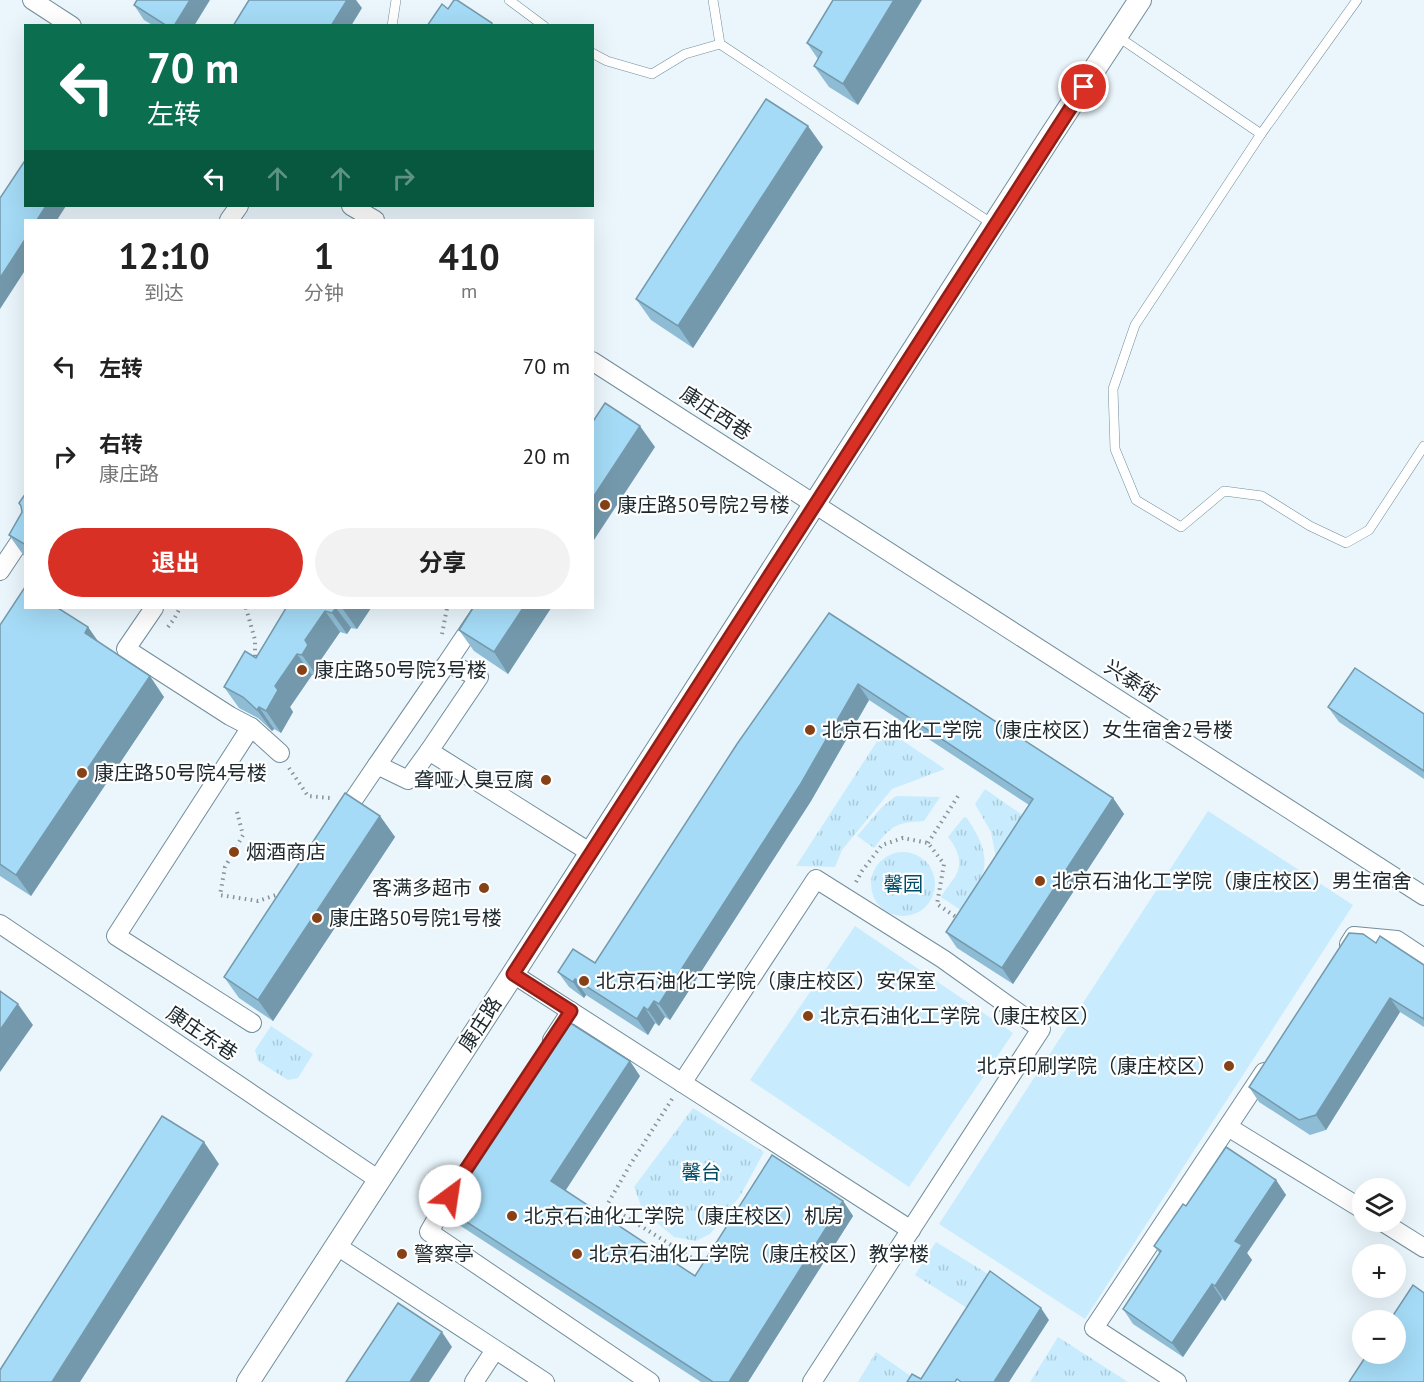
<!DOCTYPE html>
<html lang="zh">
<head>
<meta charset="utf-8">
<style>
  :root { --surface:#fff; --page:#f2f2f2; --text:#222; --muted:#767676; --accent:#d93025 }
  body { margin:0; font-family:"PT Sans","Noto Sans SC",sans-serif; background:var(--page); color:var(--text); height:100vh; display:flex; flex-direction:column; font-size:22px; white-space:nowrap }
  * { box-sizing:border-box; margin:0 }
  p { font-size:20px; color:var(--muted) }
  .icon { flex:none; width:33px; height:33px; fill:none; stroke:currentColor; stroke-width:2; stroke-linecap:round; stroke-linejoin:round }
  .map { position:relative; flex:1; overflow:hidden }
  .sheet { position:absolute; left:24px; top:219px; width:570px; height:390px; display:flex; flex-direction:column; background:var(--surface); border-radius:0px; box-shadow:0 6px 24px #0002 }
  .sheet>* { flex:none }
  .banner { position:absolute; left:24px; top:24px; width:570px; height:183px; border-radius:0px; box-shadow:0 6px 24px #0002; background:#0b6e4f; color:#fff; overflow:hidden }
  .controls { position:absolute; left:1352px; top:1178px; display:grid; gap:12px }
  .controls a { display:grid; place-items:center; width:54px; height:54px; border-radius:50%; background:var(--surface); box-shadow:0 6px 24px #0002; font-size:30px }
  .pin { position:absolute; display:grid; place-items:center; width:51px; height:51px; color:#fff; margin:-26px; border:3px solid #fff; border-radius:50%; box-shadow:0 2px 6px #0007 }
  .me { position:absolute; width:66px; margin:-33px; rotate:31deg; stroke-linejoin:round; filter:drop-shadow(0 0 4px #0008) }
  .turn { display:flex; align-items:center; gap:21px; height:126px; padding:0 24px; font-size:27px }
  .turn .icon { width:78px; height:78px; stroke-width:2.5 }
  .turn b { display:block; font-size:42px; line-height:51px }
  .lanes { display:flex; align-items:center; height:57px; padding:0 24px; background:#0003; justify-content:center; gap:30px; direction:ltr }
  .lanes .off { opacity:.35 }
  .eta { display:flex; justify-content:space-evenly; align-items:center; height:102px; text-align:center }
  .eta b { font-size:36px; font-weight:700; line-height:42px }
  .primary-button { display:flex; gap:12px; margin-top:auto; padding:12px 24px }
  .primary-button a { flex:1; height:69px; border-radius:36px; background:var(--accent); color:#fff; font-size:24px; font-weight:700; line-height:69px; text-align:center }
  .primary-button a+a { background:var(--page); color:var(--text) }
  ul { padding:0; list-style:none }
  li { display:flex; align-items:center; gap:18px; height:90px; padding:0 24px }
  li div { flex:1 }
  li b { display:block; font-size:22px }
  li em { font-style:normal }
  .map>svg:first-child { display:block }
  .grass { fill:url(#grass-tufts) }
  .pitch { fill:#c8ecfd }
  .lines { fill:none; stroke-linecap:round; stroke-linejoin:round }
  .service-casing { stroke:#728e9c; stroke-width:10 }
  .minor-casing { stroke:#728e9c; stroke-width:20 }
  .tertiary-casing { stroke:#728e9c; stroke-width:24 }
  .path { stroke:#879398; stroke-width:4; stroke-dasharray:1.5 4.5; stroke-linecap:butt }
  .service { stroke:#fff; stroke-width:9 }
  .minor { stroke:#fff; stroke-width:18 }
  .tertiary { stroke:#fff; stroke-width:22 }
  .wall { fill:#8ebcd4 }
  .shaded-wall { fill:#7499ac }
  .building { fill:#a5dbf6; stroke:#7499ac; stroke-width:1.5 }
  .route-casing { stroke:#8d1f18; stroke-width:15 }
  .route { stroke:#d93025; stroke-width:10 }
  .poi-dot { fill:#864216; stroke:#fff; stroke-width:2 }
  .labels { text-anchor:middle; stroke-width:4.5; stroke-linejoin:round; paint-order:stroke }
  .street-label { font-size:20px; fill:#1c282d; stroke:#fff }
  .poi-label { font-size:20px; fill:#1c282d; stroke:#fff; text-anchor:start }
  .park-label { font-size:20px; fill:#014d67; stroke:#fff }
</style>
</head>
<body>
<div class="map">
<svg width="1424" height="1382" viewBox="0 0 1424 1382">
  <defs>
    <pattern id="grass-tufts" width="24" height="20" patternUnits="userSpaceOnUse" patternTransform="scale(1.5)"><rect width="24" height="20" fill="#c8ecfd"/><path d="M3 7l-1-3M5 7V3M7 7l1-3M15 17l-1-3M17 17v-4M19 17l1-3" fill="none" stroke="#abcad9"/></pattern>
  </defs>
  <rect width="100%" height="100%" fill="#eaf6fc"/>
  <g class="grass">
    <path d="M885 729 945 769 892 789 842 850 835 867 796 866Z"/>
    <path d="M985 789 1034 823 996 858 991 832 975 804Z"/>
    <path d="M896 796 940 797 924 821C895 823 892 825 874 848L857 836 882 807Z"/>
    <path d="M964 817 967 818C994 859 988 873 962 911L941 897C945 890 950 884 955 877 964 863 957 848 948 837Z"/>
    <circle cx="903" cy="884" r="32"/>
    <path d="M271 1026 313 1054 298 1078 288 1080 258 1061 255 1050Z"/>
    <path d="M693 1108 764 1152 740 1196 710 1234 696 1241 674 1237 643 1211 634 1187Z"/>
    <path d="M936 1242 988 1274 967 1308 915 1275Z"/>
    <path d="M1058 1337 1128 1382H1030Z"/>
    <path d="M876 1352 912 1377 909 1382H858Z"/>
  </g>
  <g class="pitch">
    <path d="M1208 811 1353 905 1085 1319 939 1224Z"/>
    <path d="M855 926 1013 1033 909 1187 750 1080Z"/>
  </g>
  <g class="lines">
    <defs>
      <g id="service">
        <path d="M509 0 544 26"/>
        <path d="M713 0 720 44 994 225"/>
        <path d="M1357 0 1261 134 1135 325 1113 389 1115 449 1136 500 1181 527 1224 491 1262 496 1310 526 1346 543 1369 530 1424 446"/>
        <path d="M392 26 396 0"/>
        <path d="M1117 36 1261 134"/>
        <path d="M592 53 607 61 652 74 685 54 720 44"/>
      </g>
      <g id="minor">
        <path d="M32 0 72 26"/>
        <path d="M351 206 375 220"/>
        <path d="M229 220 239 206"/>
        <path d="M592 361 1424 896"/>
        <path d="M0 571 26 532"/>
        <path d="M154 608 126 649 230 716 251 727 280 753"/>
        <path d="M447 663 377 765 408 780 429 751 479 677 447 663 484 608"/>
        <path d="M251 727 116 936 252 1023"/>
        <path d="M429 751 591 853"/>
        <path d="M341 818 377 765"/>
        <path d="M0 924 379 1180"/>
        <path d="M1349 944 1354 936 1397 940 1424 958"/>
        <path d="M513 974 911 1230"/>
        <path d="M552 1040 571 1011"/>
        <path d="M682 1083 816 879 943 959 1041 1029 812 1382"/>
        <path d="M1228 1127 1362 1209"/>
        <path d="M454 1188 429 1232 650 1382"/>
        <path d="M1381 1221 1424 1248"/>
        <path d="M337 1246 545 1382"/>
        <path d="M474 1382 495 1350"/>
        <path d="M1177 1382 1094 1328 1264 1072"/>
      </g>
      <path id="tertiary" d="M248 1382 513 974 1050 137 1140 0"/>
    </defs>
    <use href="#service" class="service-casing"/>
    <use href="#minor" class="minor-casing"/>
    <use href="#tertiary" class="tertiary-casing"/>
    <g class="path">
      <path d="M246 608 255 640V661"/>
      <path d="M168 627 174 619 180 608"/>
      <path d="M442 634 447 608"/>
      <path d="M289 768 308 796 330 798"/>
      <path d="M237 812 243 835 225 867 220 895 258 901 282 893"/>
      <path d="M928 843 960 793"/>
      <path d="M856 882 862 871 882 845 903 838 928 843 944 864 937 904 959 919"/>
      <path d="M672 1099 630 1165 607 1205 692 1258 708 1260"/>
    </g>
    <use href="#service" class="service"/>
    <use href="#minor" class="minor"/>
    <use href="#tertiary" class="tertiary"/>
  </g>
  <g class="wall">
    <path d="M833 0 858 105 829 87 814 66 818 59 807 43Z"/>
    <path d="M134 5 194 26H154L144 20Z"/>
    <path d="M823 147 693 348 651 320 636 299Z"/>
    <path d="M26 493V557L24 556 9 535 22 512Z"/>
    <path d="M286 608H371L357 629 351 628 347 634 340 632 320 661 323 666 317 676 312 675 290 707 293 712 281 733 274 729 272 731 258 718 239 708 224 687 256 658Z"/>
    <path d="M473 608H551L508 674 474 651 459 630Z"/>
    <path d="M829 613 1113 798 1124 814 1013 984 957 948 946 932 1029 805 869 700 811 801 670 1020 665 1017 659 1026 655 1023 648 1035 586 995 584 998 569 987 558 972 595 963Z"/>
    <path d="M0 625 88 627 98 641 164 697 31 896 0 876Z"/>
    <path d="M1328 707 1424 714V779L1339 722Z"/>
    <path d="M380 816 395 837 273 1021 239 998 224 977Z"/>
    <path d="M1376 943 1424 965V1027L1400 1012 1326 1130 1310 1135 1259 1102 1249 1087Z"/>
    <path d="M640 1076 565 1190 695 1276 843 1201 853 1216 748 1382H701L450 1219 439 1204Z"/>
    <path d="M1276 1180 1286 1195 1247 1253 1252 1260 1225 1301 1222 1299 1183 1357 1133 1324 1123 1309 1160 1254 1154 1246 1186 1206Z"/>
  </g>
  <g class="shaded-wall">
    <path d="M190 0H210L194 26H174Z"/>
    <path d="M347 0H356L362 8 351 26H331Z"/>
    <path d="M894 0H922L858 105 843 84Z"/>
    <path d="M808 126 823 147 693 348 678 326Z"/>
    <path d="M46 206H66L57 220H37Z"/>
    <path d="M26 238V269L0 309V278Z"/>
    <path d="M640 426 655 447 592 543V499Z"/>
    <path d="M336 608 351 628 347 634 332 613Z"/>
    <path d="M342 608H371L357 629Z"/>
    <path d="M523 608H551L508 674 494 652Z"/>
    <path d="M325 611 340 632 320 661 323 666 317 676 302 655 305 640Z"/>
    <path d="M88 627 103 649 85 633Z"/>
    <path d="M297 654 312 675 290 707 293 712 281 733 266 711 275 686Z"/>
    <path d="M150 676 164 697 31 896 16 875Z"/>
    <path d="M858 684 869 700 811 801 670 1020 659 1004Z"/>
    <path d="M259 707 274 729 272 731 257 710Z"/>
    <path d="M1113 798 1124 814 1013 984 1002 968Z"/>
    <path d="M380 816 395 837 273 1021 258 1000Z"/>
    <path d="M575 979 586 995 584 998 573 982Z"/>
    <path d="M1390 998 1400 1012 1326 1130 1316 1115Z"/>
    <path d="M654 1001 665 1017 659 1026 648 1010Z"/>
    <path d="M18 1004 33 1025 0 1072V1030Z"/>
    <path d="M644 1007 655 1023 648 1035 637 1019Z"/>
    <path d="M630 1061 640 1076 562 1196 551 1181Z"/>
    <path d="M204 1142 219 1164 80 1382H52Z"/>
    <path d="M1276 1180 1286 1195 1247 1253 1252 1260 1225 1301 1215 1286 1235 1241Z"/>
    <path d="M843 1201 853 1216 748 1382H729Z"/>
    <path d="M1212 1284 1222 1299 1183 1357 1172 1343Z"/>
    <path d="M1041 1308 1049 1320 1009 1382H994Z"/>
    <path d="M442 1332 452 1347 429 1382H410Z"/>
  </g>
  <g class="building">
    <path d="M137 0H190L174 26H167L134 5Z"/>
    <path d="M249 0H347L331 26H233Z"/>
    <path d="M454 0H457L492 23 491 26H427L442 4 448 9Z"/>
    <path d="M833 0H894L843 84 814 66 822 52 807 43Z"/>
    <path d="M766 99 808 126 678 326 636 299Z"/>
    <path d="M26 159V206H46L37 220H26V238L0 278V198Z"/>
    <path d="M605 403 640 426 592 499V423Z"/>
    <path d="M26 493V545L9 535 22 512 21 506 19 503Z"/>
    <path d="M25 587 26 608H58L88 627 85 633 150 676 16 875 0 864V625Z"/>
    <path d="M286 608H336L332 613 325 611 305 640 308 645 302 655 297 654 275 686 278 690 266 711 259 707 257 710 243 697 224 687 245 651 256 658Z"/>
    <path d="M473 608H523L494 652 459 630Z"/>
    <path d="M829 613 1113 798 1002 968 946 932 1033 799 858 684 800 785 659 1004 654 1001 648 1010 644 1007 637 1019 575 979 573 982 558 972 573 949 595 963 737 744Z"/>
    <path d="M1355 668 1424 714V771L1328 707Z"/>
    <path d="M345 793 380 816 258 1000 224 977Z"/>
    <path d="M1349 933 1363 934 1376 943 1380 936 1424 965V1019L1390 998 1316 1115 1299 1120 1249 1087Z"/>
    <path d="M0 991 18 1004 0 1030Z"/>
    <path d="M561 1017 630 1061 551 1181 695 1276 772 1155 843 1201 729 1382H713L439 1204 460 1168Z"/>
    <path d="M162 1116 204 1142 52 1382H0V1370Z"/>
    <path d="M1226 1147 1276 1180 1235 1241 1242 1245 1215 1286 1212 1284 1172 1343 1123 1309 1161 1251 1154 1246 1183 1204 1186 1206Z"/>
    <path d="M990 1271 1041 1308 994 1382H961L957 1379 955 1382H907L912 1374 921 1379Z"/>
    <path d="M1413 1285 1424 1293V1382H1349L1368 1353H1395V1320H1390Z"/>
    <path d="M398 1303 442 1332 410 1382H346Z"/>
  </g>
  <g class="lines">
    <defs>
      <path id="route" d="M450 1196 461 1177 571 1011 513 974 1084 87"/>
    </defs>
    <use href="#route" class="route-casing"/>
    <use href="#route" class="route"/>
  </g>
  <g class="poi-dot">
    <circle cx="605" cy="505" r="6"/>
    <circle cx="302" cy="670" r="6"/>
    <circle cx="810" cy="730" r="6"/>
    <circle cx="82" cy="773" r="6"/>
    <circle cx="546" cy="780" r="6"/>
    <circle cx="234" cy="852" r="6"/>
    <circle cx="1040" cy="881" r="6"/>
    <circle cx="484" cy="888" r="6"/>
    <circle cx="317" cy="918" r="6"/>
    <circle cx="584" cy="981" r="6"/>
    <circle cx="808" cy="1016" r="6"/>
    <circle cx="1229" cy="1066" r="6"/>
    <circle cx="512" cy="1216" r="6"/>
    <circle cx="402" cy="1254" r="6"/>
    <circle cx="577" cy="1254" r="6"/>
  </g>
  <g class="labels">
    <g class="street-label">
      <text transform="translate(716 413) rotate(33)" y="7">康庄西巷</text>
      <text transform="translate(1132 681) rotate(33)" y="7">兴泰街</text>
      <text transform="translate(480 1024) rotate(-57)" y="7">康庄路</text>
      <text transform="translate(202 1033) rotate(34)" y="7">康庄东巷</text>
    </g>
    <g class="poi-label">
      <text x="617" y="512">康庄路50号院2号楼</text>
      <text x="314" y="677">康庄路50号院3号楼</text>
      <text x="822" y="737">北京石油化工学院（康庄校区）女生宿舍2号楼</text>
      <text x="94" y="780">康庄路50号院4号楼</text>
      <text x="534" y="787" text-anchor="end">聋哑人臭豆腐</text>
      <text x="246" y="859">烟酒商店</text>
      <text x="1052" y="888">北京石油化工学院（康庄校区）男生宿舍</text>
      <text x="472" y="895" text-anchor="end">客满多超市</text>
      <text x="329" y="925">康庄路50号院1号楼</text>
      <text x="596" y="988">北京石油化工学院（康庄校区）安保室</text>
      <text x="820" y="1023">北京石油化工学院（康庄校区）</text>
      <text x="1217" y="1073" text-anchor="end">北京印刷学院（康庄校区）</text>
      <text x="524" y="1223">北京石油化工学院（康庄校区）机房</text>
      <text x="414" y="1261">警察亭</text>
      <text x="589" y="1261">北京石油化工学院（康庄校区）教学楼</text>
    </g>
    <g class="park-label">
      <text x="903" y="891">馨园</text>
      <text x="701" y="1179">馨台</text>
    </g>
  </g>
</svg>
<div class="controls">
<a><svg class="icon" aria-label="layers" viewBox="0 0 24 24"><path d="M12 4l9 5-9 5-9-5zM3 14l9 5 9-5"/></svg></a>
<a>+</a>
<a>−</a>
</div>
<div class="pin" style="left:1084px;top:87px;background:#d93025"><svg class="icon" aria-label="arrive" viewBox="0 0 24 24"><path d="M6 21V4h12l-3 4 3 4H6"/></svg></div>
<svg class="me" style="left:450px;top:1196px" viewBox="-20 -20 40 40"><circle r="19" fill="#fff"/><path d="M0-13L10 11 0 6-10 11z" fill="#d93025"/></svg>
<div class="banner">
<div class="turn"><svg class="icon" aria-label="left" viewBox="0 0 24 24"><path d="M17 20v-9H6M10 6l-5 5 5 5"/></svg><div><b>70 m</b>左转</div></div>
<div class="lanes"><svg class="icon" aria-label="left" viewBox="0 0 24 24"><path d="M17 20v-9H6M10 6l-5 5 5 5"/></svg><svg class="icon off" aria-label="ahead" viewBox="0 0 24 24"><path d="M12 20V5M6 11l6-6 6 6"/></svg><svg class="icon off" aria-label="ahead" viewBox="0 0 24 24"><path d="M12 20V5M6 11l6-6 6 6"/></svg><svg class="icon off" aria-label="right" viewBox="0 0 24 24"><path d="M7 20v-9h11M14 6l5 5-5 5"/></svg></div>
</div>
<section class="sheet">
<div class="eta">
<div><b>12:10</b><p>到达</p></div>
<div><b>1</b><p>分钟</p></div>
<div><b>410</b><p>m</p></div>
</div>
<ul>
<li><svg class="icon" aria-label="left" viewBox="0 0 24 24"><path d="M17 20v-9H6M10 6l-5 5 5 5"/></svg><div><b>左转</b></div><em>70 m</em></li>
<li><svg class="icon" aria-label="right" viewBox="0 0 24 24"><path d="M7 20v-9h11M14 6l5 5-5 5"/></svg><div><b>右转</b><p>康庄路</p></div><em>20 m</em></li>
</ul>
<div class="primary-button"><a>退出</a><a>分享</a></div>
</section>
</div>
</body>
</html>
